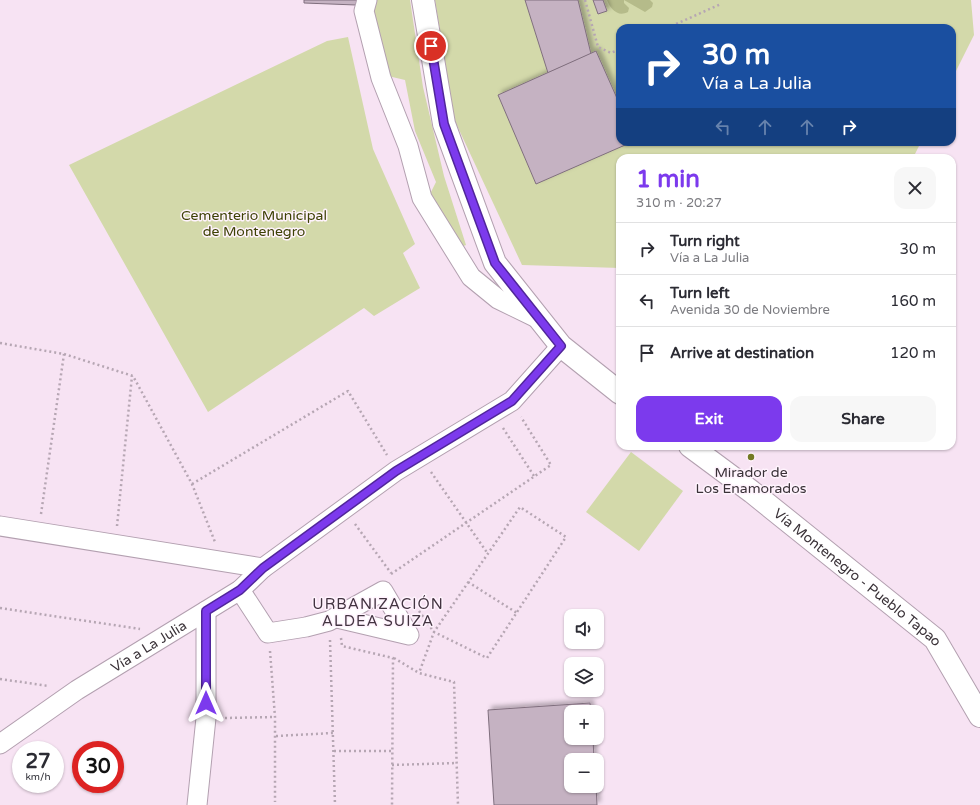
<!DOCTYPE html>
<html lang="en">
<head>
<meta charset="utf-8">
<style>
  :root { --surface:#fff; --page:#f7f7f7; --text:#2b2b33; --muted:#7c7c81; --line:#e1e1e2; --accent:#7c3aed }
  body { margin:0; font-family:"Varela Round",sans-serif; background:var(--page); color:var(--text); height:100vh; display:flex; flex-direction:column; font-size:15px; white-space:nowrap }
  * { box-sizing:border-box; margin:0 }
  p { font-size:13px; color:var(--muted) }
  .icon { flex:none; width:22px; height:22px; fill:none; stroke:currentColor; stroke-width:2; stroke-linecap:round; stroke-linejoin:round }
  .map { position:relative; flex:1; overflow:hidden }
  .sheet { position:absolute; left:616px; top:154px; width:340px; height:296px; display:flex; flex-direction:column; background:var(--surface); border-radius:12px; box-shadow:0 1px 3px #0004 }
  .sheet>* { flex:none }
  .guide { position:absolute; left:616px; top:24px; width:340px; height:122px; border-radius:12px; box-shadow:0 1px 3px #0004; background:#1a4fa0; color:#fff; overflow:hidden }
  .buttons { position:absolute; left:564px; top:609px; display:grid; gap:8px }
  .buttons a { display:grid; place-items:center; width:40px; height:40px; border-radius:8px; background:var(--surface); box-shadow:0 1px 3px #0004; font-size:20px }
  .speed { position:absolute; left:12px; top:741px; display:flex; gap:8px; font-size:20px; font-weight:700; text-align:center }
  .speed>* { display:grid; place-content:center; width:52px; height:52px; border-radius:50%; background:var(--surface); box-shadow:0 1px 3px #0004; line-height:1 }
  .speed small { font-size:10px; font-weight:400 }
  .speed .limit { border:6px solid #d22; background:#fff; color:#111 }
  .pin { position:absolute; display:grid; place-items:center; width:34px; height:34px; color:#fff; margin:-17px; border:2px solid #fff; border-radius:50%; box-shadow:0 1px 4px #0007 }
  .me { position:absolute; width:44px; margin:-22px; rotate:0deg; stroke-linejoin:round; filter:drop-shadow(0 0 3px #0008) }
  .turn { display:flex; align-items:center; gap:14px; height:84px; padding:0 20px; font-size:18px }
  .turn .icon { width:52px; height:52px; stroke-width:2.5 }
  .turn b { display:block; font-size:28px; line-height:34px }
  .lanes { display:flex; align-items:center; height:38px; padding:0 20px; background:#0003; justify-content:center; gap:20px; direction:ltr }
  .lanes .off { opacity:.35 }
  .round { display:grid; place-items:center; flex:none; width:42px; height:42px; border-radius:12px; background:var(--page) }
  .headline { display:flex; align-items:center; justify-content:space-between; height:68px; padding:0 20px }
  h1 { font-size:24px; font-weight:700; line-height:30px; color:var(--accent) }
  .cta { display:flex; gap:8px; margin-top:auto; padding:8px 20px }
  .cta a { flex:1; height:46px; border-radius:12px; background:var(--accent); color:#fff; font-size:16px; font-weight:700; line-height:46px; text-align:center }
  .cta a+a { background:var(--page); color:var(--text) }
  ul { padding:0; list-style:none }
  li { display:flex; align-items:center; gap:12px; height:52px; padding:0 20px; border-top:1px solid var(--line) }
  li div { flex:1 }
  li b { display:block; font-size:15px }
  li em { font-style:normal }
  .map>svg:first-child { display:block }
  .green { fill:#d3d9aa }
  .water { fill:#b5bb8a }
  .building { fill:#c5b2c2; stroke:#806f7e; filter:url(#shadow) }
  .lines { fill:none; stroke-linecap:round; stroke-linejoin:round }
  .minor-casing { stroke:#b3a0b0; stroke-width:21 }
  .major-casing { stroke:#b3a0b0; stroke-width:24 }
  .path { stroke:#b6a6b3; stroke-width:2.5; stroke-dasharray:2 3; stroke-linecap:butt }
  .minor { stroke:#fff; stroke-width:19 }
  .major { stroke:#fff; stroke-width:22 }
  .route-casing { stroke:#51269a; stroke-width:10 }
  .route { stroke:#7c3aed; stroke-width:7 }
  .poi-dot { fill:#747a24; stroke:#fff3fd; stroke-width:1.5 }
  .labels { text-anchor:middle; stroke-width:3; stroke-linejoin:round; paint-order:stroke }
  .park-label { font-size:14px; fill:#3d4104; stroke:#fff3fd }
  .poi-label { font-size:14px; fill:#3a3238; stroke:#fff3fd }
  .street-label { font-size:14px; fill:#3a3238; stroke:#fff3fd }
  .neighbourhood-label { font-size:15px; letter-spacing:1px; fill:#433441; stroke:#fff3fd }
</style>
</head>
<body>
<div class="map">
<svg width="980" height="805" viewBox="0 0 980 805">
  <defs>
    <filter id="shadow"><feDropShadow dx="3.5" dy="-3.5" stdDeviation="2" flood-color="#0004"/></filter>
  </defs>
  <rect width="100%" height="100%" fill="#f7e3f3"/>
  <g class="green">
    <path d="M373 0H410L423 87 444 176 466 245 459 248 428 198 436 182 415 131 405 80 388 76 371 6Z"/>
    <path d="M435 0H971L974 35 952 79V28H620V142H921L913 158H620V268L522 265 454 119Z"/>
    <path d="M348 37 373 149 415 244 403 253 420 288 374 316 364 308 208 412 69 165 327 41Z"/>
    <path d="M631 452 683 491 639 551 586 512Z"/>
  </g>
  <path class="water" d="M607 0H650L653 3 652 7 645 12 624 0V3L629 8 628 12C618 17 611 10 607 0Z"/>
  <g class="building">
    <path d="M304 0H357L356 5 304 3Z"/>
    <path d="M525 0H578L591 54 548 73Z"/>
    <path d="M593 0H603L607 11 598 14Z"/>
    <path d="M596 51 620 105V142H632L536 184 498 95Z"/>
    <path d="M590 703 591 712H571V738H593L594 760H571V786H596L597 805H494L488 710Z"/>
  </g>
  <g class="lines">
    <defs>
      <g id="minor">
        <path d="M367 0 364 11 381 78 408 146 422 198 471 277 498 299 539 319"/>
        <path d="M0 526 263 568"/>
        <path d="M240 590 268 633 306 627 329 621 383 591 409 635 337 618"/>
        <path id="s1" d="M0 744 77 690 240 590 263 568 396 471 512 401 561 346"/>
        <path d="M197 805 206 718V611"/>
      </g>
      <g id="major">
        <path d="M423 0 444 124 495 263 561 346 620 393"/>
        <path id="s2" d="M690 446 752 492 935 639 980 716"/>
      </g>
    </defs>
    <use href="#minor" class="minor-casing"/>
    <use href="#major" class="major-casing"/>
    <g class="path">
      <path d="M585 0 598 47 611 53 620 49"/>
      <path d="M667 28 721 4"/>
      <path d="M0 343 64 354 133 376 192 484 215 542"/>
      <path d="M503 428 534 476"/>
      <path d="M431 472 488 554"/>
      <path d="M192 484 348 391 387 455"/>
      <path d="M41 514 64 354"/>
      <path d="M355 524 391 573"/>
      <path d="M117 526 132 376"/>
      <path d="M391 574 551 465 521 417"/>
      <path d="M468 582 517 613"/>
      <path d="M0 608 140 629"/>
      <path d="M419 611 434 632 487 658 566 537 520 507 434 632 419 673"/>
      <path d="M341 638 342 646 393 658 392 805"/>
      <path d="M330 640 335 805"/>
      <path d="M270 651 275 717V802"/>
      <path d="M394 658 419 673 454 682 458 805"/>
      <path d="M0 679 49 686"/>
      <path d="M225 718 275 717"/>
      <path d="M276 736 333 733"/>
      <path d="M334 751H391"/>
      <path d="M392 765 456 763"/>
    </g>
    <use href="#minor" class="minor"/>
    <use href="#major" class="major"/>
  </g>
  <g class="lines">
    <defs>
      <path id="route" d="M206 703V611L240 590 263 568 396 471 512 401 561 346 495 263 444 124 431 46"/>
    </defs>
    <use href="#route" class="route-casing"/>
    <use href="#route" class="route"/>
  </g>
  <circle class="poi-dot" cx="751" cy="457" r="4"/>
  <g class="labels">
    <g class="park-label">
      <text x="254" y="220">Cementerio Municipal<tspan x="254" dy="16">de Montenegro</tspan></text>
    </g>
    <g class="poi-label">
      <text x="751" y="477">Mirador de<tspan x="751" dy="16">Los Enamorados</tspan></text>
    </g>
    <g class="street-label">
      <text dy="5" stroke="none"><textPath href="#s2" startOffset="213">Vía Montenegro - Pueblo Tapao</textPath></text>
      <text dy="5" stroke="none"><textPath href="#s1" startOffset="178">Vía a La Julia</textPath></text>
    </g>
    <g class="neighbourhood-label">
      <text x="378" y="609">URBANIZACIÓN<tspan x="378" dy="17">ALDEA SUIZA</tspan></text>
    </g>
  </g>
</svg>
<div class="buttons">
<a><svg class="icon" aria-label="sound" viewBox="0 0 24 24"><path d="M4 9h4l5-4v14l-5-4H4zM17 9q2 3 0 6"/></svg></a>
<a><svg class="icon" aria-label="layers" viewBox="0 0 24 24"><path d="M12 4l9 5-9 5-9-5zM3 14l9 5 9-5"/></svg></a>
<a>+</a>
<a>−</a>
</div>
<div class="speed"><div>27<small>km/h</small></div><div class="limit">30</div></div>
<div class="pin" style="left:431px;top:46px;background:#d93025"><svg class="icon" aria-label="arrive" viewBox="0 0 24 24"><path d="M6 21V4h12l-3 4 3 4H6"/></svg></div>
<svg class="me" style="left:206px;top:703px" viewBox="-20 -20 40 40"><path d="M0-17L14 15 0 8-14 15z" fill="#7c3aed" stroke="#fff" stroke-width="4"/></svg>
<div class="guide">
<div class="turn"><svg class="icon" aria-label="right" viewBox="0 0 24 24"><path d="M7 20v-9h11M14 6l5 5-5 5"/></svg><div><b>30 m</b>Vía a La Julia</div></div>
<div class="lanes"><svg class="icon off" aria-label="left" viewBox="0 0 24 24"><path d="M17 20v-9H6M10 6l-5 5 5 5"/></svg><svg class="icon off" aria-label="ahead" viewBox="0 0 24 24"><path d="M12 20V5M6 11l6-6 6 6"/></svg><svg class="icon off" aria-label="ahead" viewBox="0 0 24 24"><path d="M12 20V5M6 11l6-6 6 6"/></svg><svg class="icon" aria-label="right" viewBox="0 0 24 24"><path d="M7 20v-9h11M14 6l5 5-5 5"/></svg></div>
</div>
<section class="sheet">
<div class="headline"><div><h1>1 min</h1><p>310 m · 20:27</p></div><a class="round"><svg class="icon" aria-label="close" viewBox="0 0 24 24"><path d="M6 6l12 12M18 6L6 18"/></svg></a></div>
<ul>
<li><svg class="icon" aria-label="right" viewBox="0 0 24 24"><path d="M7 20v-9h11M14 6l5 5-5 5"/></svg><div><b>Turn right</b><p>Vía a La Julia</p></div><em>30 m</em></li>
<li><svg class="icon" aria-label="left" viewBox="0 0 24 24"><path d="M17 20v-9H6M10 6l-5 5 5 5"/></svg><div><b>Turn left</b><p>Avenida 30 de Noviembre</p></div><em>160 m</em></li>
<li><svg class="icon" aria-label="arrive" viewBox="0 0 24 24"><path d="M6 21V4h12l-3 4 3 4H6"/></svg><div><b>Arrive at destination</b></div><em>120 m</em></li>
</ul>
<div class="cta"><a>Exit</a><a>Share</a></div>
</section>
</div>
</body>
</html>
